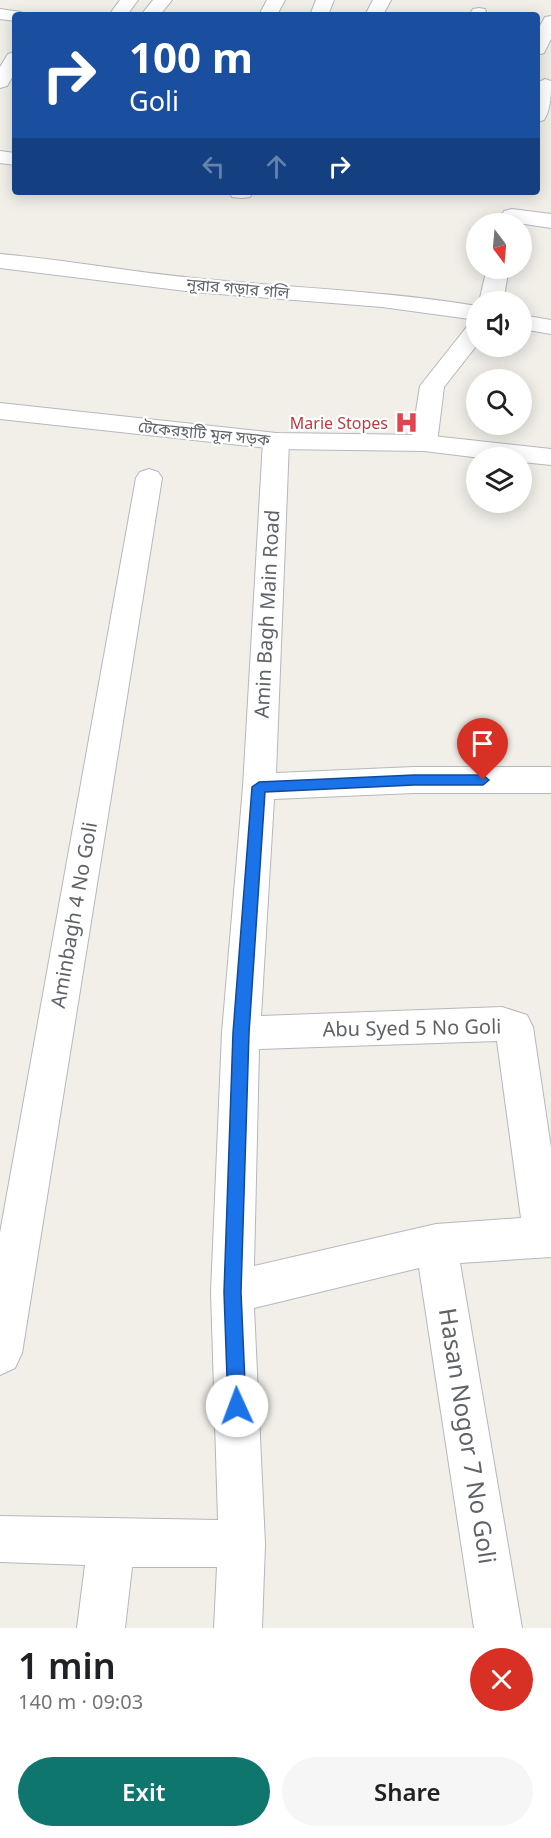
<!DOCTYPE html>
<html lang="en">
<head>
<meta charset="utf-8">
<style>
  :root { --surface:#fff; --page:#f6f6f6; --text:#202124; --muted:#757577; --accent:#0f766e }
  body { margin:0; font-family:"Noto Sans","Noto Sans Bengali",sans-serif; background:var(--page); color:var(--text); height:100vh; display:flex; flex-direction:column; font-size:22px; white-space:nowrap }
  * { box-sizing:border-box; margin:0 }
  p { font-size:20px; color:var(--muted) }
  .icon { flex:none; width:33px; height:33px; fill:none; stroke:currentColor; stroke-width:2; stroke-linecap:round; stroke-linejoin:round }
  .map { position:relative; height:1628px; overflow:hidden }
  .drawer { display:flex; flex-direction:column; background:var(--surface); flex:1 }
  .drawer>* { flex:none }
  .guide { position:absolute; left:12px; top:12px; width:528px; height:183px; border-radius:6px; box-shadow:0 3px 15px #0003; background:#1a4fa0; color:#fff; overflow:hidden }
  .needle { width:39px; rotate:164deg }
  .buttons { position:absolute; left:466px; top:213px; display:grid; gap:12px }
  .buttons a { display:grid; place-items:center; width:66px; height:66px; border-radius:50%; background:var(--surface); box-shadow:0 3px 15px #0003; font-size:30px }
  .pin { position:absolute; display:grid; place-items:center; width:51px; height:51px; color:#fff; margin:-62px -26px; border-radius:50% 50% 50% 0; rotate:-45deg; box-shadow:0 0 6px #0007 }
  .pin .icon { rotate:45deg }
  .me { position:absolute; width:66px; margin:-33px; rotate:358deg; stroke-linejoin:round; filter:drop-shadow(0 0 4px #0008) }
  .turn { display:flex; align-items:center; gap:21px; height:126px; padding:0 18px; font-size:27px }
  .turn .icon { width:78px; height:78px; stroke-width:2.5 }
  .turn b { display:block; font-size:42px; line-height:51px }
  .lanes { display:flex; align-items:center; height:57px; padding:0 18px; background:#0003; justify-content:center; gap:30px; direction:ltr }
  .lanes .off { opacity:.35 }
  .round { display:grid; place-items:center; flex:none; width:63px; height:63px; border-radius:32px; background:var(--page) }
  .overview { display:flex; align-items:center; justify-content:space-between; height:102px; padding:0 18px }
  h1 { font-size:36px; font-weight:600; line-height:45px }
  .primary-button { display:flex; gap:12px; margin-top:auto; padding:12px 18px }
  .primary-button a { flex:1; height:69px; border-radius:36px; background:var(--accent); color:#fff; font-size:24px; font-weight:600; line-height:69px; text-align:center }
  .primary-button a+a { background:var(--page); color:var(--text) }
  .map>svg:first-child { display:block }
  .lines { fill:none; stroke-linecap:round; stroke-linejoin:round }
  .minor-casing { stroke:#b5b8bc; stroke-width:2 }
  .tertiary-casing { stroke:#b5b8bc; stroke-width:2 }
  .minor { fill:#fff; fill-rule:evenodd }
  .tertiary { fill:#fff; fill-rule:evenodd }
  .route { fill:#1a73e8; stroke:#114b97; stroke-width:1.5 }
  .labels { text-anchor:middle; stroke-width:4.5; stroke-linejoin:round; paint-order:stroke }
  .far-street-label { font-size:16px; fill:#5f6368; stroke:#fff }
  .far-health-label { font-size:16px; fill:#be3a42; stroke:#fff; text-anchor:end }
  .street-label { font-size:20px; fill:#5f6368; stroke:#fff }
  .near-street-label { font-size:24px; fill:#5f6368; stroke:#fff }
</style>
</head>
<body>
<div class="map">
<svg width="551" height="1628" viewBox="0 0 551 1628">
  <rect width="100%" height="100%" fill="#f1efe8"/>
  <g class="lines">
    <defs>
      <g id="minor">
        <path d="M120 0H138L127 15H109Z"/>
        <path d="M153 0H172L160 15H141Z"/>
        <path d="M267 0H285L277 15H259Z"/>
        <path d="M316 0H334L328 15H310Z"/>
        <path d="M373 0H391L383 15H365Z"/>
        <path d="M479 8 485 9 487 15H469L473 9Z"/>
        <path d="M0 9 21 12 23 15H15V21L0 19Z"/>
        <path d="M551 16V39L544 53 537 55V31L545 17Z"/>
        <path d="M15 52V73L7 86 0 88V67L8 54Z"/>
        <path d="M545 79 551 81C551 94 551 109 544 120L537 122V83Z"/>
        <path d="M0 151 15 153V165L0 163Z"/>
        <path d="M229 192H253L250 197 242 198 232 197Z"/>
        <path d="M512 209 551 214V228L504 221 501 216 504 211Z"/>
        <path d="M0 254C68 260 136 273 204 279 295 288 387 291 477 306V320L382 307 194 292 0 268Z"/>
        <path d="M487 268H509L503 302H479Z"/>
        <path d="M522 315 551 320V334L522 329Z"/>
        <path d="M477 322V345L444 387 437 443 433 449 424 451 415 449 411 443 420 386 469 324Z"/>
        <path d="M276 433 285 435 289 441 276 773 414 767H551V793H414L274 799 261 1016 502 1007 527 1015 533 1027 551 1148V1257L460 1263 522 1628H474L419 1268 254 1308 265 1544 262 1628H214L217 1567H132L125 1628H77L85 1565 0 1562V1516L218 1520 211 1292 222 1033 243 787 263 441 267 435ZM497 1041 521 1218 436 1224 254 1266 259 1049Z"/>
        <path d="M149 469 158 472 162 478 22 1353 15 1368 0 1375V1233L136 478 140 472Z"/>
      </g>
      <path id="tertiary" d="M0 403 276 433 424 435 551 449V465L522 462V458H481L424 451 276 449 0 419Z"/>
    </defs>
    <use href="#minor" class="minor-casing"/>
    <use href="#tertiary" class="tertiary-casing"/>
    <use href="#minor" class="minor"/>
    <use href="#tertiary" class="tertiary"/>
  </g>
  <path class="route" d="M414 775H483L489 780 483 785H414L265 792 249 1033 241 1292 246 1406 243 1413 237 1416 230 1413 228 1406 224 1292 233 1033 252 787 259 782Z"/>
  <defs>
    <symbol id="hospital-bare" viewBox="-9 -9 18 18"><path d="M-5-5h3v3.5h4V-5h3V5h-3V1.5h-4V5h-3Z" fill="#e0444e" stroke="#fff" stroke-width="2.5" paint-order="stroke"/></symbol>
  </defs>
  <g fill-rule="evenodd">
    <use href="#hospital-bare" x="390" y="406" width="33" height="33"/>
  </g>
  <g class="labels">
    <g class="far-street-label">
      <text transform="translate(238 288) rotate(5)" y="6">নূরার গড়ার গলি</text>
      <text transform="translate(204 433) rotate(6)" y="6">টেকেরহাটি মূল সড়ক</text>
    </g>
    <g class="far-health-label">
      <text x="388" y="429">Marie Stopes</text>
    </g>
    <g class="street-label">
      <text transform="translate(267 614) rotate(-87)" y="7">Amin Bagh Main Road</text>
      <text transform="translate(74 915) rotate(-80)" y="7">Aminbagh 4 No Goli</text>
      <text transform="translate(412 1028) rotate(-1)" y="7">Abu Syed 5 No Goli</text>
    </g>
    <g class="near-street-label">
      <text transform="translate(467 1436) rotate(81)" y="8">Hasan Nogor 7 No Goli</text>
    </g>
  </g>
</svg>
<div class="buttons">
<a><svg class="needle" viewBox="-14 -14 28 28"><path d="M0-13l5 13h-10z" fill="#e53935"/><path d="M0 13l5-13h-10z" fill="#757577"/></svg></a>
<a><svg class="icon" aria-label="sound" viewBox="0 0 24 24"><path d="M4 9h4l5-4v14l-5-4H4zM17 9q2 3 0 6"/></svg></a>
<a><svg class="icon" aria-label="search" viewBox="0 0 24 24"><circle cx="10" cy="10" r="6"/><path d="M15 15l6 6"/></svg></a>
<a><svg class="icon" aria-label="layers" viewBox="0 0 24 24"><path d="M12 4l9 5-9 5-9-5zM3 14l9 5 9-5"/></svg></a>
</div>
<div class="pin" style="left:483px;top:780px;background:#d93025"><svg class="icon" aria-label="arrive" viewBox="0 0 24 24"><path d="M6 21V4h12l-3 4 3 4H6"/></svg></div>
<svg class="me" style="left:237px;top:1406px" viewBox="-20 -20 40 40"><circle r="19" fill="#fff"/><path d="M0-13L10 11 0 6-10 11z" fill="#1a73e8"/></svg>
<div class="guide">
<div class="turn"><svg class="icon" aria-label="right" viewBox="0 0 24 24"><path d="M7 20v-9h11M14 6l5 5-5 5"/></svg><div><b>100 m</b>Goli</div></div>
<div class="lanes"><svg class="icon off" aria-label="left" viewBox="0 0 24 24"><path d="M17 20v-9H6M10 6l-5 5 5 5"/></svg><svg class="icon off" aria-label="ahead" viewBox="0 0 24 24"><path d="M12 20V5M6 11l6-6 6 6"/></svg><svg class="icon" aria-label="right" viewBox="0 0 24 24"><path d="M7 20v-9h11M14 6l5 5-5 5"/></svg></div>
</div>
</div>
<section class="drawer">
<div class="overview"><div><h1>1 min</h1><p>140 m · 09:03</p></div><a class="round" style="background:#d93025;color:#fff"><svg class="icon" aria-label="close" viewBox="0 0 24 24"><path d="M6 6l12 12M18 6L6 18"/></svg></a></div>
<div class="primary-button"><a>Exit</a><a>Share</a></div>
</section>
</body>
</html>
